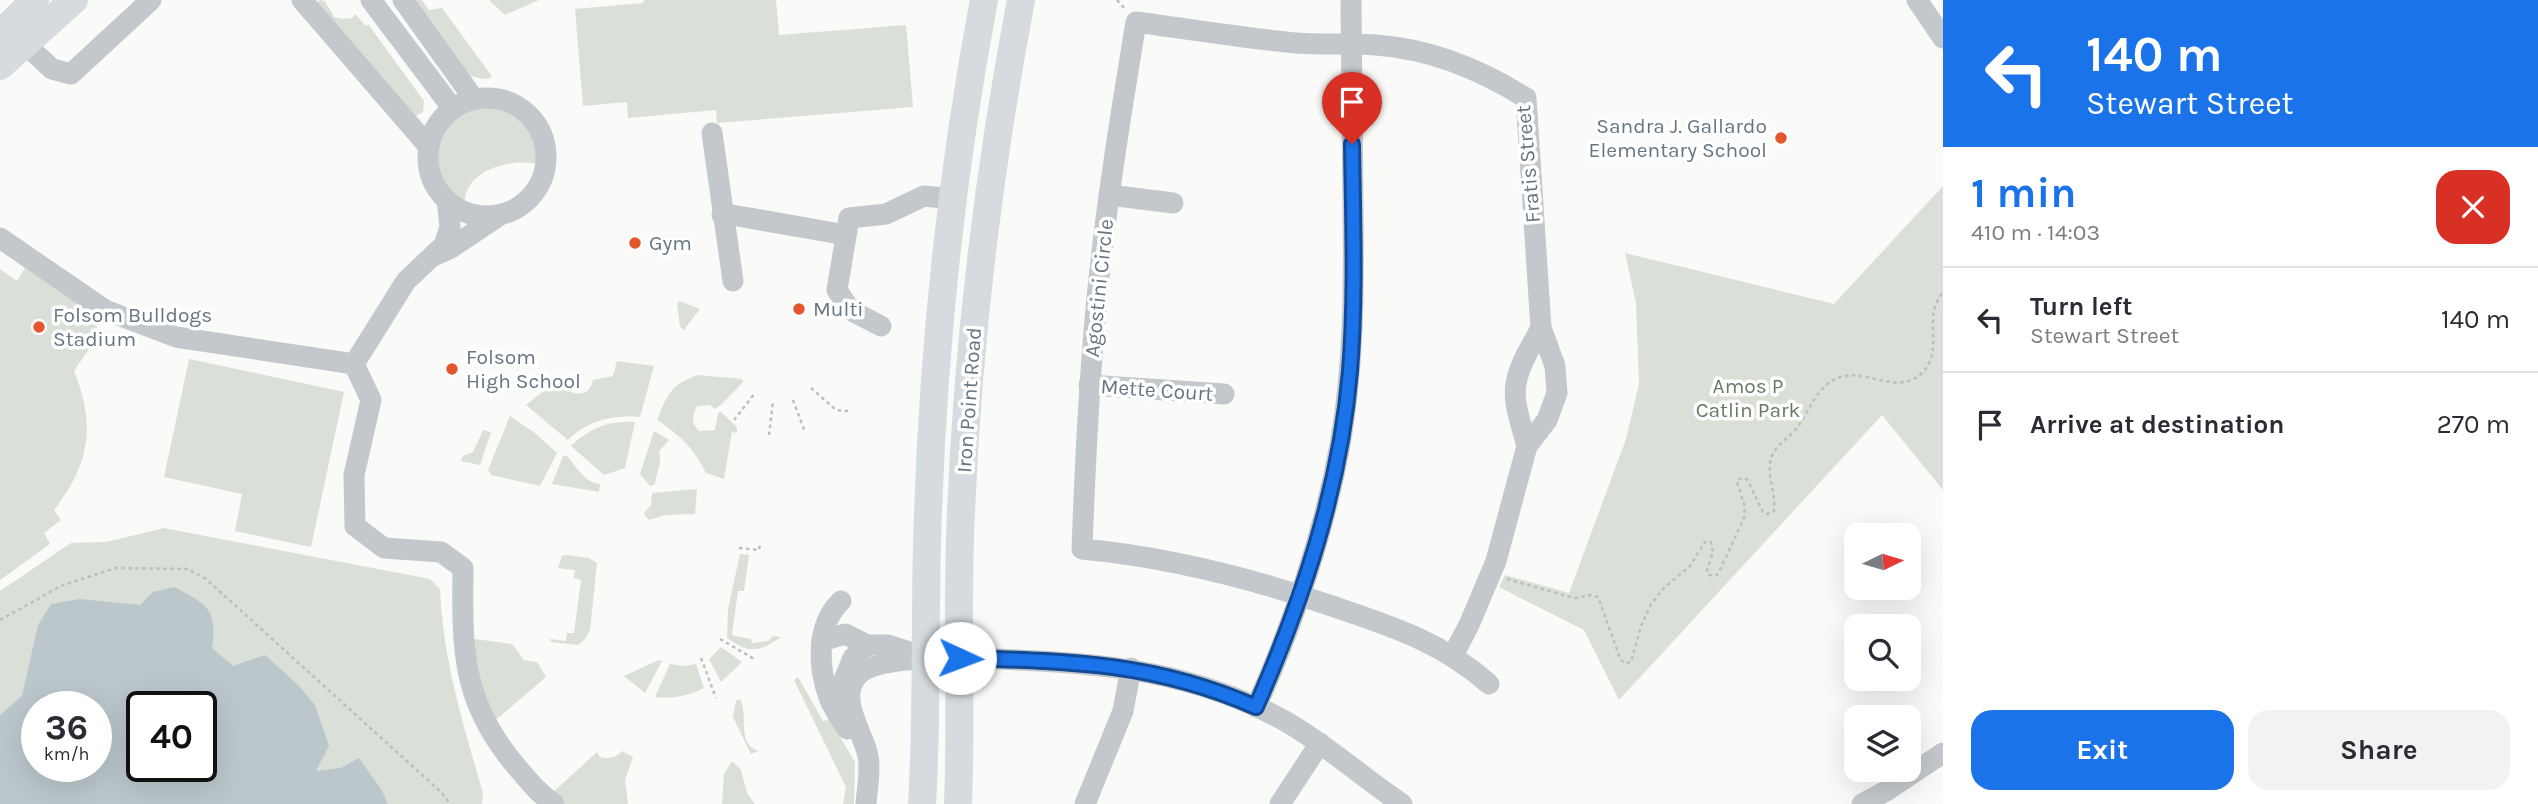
<!DOCTYPE html>
<html lang="en">
<head>
<meta charset="utf-8">
<style>
  :root { --surface:#fff; --page:#f2f2f3; --text:#2b2b33; --muted:#7c7c81; --line:#e1e1e2; --accent:#1a73e8 }
  body { margin:0; font-family:Karla,sans-serif; background:var(--page); color:var(--text); height:100vh; display:flex; flex-direction:column; font-size:26px; white-space:nowrap }
  * { box-sizing:border-box; margin:0 }
  p { font-size:23px; color:var(--muted) }
  .icon { flex:none; width:38px; height:38px; fill:none; stroke:currentColor; stroke-width:2; stroke-linecap:round; stroke-linejoin:round }
  .map { position:relative; flex:1; overflow:hidden }
  .sheet { display:flex; flex-direction:column; background:var(--surface); width:595px }
  .sheet>* { flex:none }
  .top-card { background:#1a73e8; color:#fff; overflow:hidden }
  .needle { width:46px; rotate:85deg }
  .fabs { position:absolute; left:1844px; top:523px; display:grid; gap:14px }
  .fabs a { display:grid; place-items:center; width:77px; height:77px; border-radius:14px; background:var(--surface); box-shadow:0 7px 28px #0002; font-size:35px }
  .speed { position:absolute; left:21px; top:691px; display:flex; gap:14px; font-size:35px; font-weight:700; text-align:center }
  .speed>* { display:grid; place-content:center; width:91px; height:91px; border-radius:50%; background:var(--surface); box-shadow:0 7px 28px #0002; line-height:1 }
  .speed small { font-size:18px; font-weight:400 }
  .speed .limit { border:4px solid #111; border-radius:10px; background:#fff; color:#111 }
  .pin { position:absolute; display:grid; place-items:center; width:60px; height:60px; color:#fff; margin:-72px -30px; border-radius:50% 50% 50% 0; rotate:-45deg; box-shadow:0 0 7px #0007 }
  .pin .icon { rotate:45deg }
  .me { position:absolute; width:77px; margin:-38px; rotate:92deg; stroke-linejoin:round; filter:drop-shadow(0 0 5px #0008) }
  .turn { display:flex; align-items:center; gap:24px; height:147px; padding:0 28px; font-size:32px }
  .turn .icon { width:91px; height:91px; stroke-width:2.5 }
  .turn b { display:block; font-size:49px; line-height:60px }
  .round { display:grid; place-items:center; flex:none; width:74px; height:74px; border-radius:21px; background:var(--page) }
  .summary { display:flex; align-items:center; justify-content:space-between; height:119px; padding:0 28px }
  h1 { font-size:42px; font-weight:700; line-height:52px; color:var(--accent) }
  .primary-button { display:flex; gap:14px; margin-top:auto; padding:14px 28px }
  .primary-button a { flex:1; height:80px; border-radius:21px; background:var(--accent); color:#fff; font-size:28px; font-weight:700; line-height:80px; text-align:center }
  .primary-button a+a { background:var(--page); color:var(--text) }
  ul { padding:0; list-style:none }
  li { display:flex; align-items:center; gap:21px; height:105px; padding:0 28px; border-top:2px solid var(--line) }
  li div { flex:1 }
  li b { display:block; font-size:26px }
  li em { font-style:normal }
  main { display:flex; flex:1; min-height:0 }
  .map>svg:first-child { display:block }
  .green { fill:#dadfd7; fill-rule:evenodd }
  .water { fill:#bbc7cb; fill-rule:evenodd }
  .lines { fill:none; stroke-linecap:round; stroke-linejoin:round }
  .path { stroke:#bbbfc2; stroke-width:2.5; stroke-dasharray:3.5 3.5; stroke-linecap:butt }
  .minor { stroke:#c3c8cc; stroke-width:21 }
  .major { stroke:#d6dbdf; stroke-width:28 }
  .route-casing { stroke:#114b97; stroke-width:18 }
  .route { stroke:#1a73e8; stroke-width:12 }
  .poi-dot { fill:#e4572e; stroke:#fff; stroke-width:2.5 }
  .labels { text-anchor:middle; stroke-width:7; stroke-linejoin:round; paint-order:stroke }
  .poi-label { font-size:21px; fill:#657683; stroke:#fff; text-anchor:start }
  .street-label { font-size:21px; fill:#657683; stroke:#fff }
  .park-label { font-size:21px; fill:#687a64; stroke:#fff }
</style>
</head>
<body>
<main>
<div class="map">
<svg width="1943" height="804" viewBox="0 0 1943 804">
  <rect width="100%" height="100%" fill="#fafaf8"/>
  <g class="green">
    <path d="M320 0 325 1 334 17 343 19 352 18 355 14 366 26 368 24 424 101 423 112 416 116 314 4Z"/>
    <path d="M415 0H422L429 10 442 8 491 75V78L484 79 470 76Z"/>
    <path d="M489 0H539L505 15Z"/>
    <path d="M644 0H776L779 35 906 25 913 107 717 123 716 110 628 118 627 102 583 106 575 9 643 3Z"/>
    <path d="M491 107C523 117 535 129 537 164 512 158 464 170 465 203 459 200 451 197 446 192 425 172 430 133 453 118 465 110 478 109 491 107Z"/>
    <path d="M1943 186V490L1882 415 1619 700 1584 630 1499 587 1505 575 1569 593 1626 439 1639 384 1636 303 1625 253 1834 304Z"/>
    <path d="M25 268 92 312C106 334 86 352 74 371 96 425 90 464 54 510L61 520 44 533 50 544 0 580V269L17 281Z"/>
    <path d="M680 301 700 309 684 330 680 327 677 303Z"/>
    <path d="M189 359 344 392 311 547 235 531 242 494 164 477Z"/>
    <path d="M617 361 654 366 640 417C612 415 588 420 568 440L526 405 560 378 573 393C584 395 591 391 593 380L613 376Z"/>
    <path d="M698 375 742 379 743 382 722 404 715 409 710 405 697 406C692 416 691 423 699 431L715 430 718 413 721 412 737 427V433L732 432 724 479 706 473C693 447 681 436 657 420 668 394 670 385 698 375Z"/>
    <path d="M510 416 535 433 557 453 540 486 491 475 488 470Z"/>
    <path d="M635 422 625 468 604 475 571 446C589 428 610 420 635 422Z"/>
    <path d="M483 430 491 432 480 465 461 461 463 456 473 452Z"/>
    <path d="M654 431 669 440 659 451C663 464 656 471 655 484L650 486 640 474Z"/>
    <path d="M563 456H567C577 467 585 483 600 484L599 492 552 484Z"/>
    <path d="M697 489 695 514 665 515 649 520 644 514 651 505 652 493Z"/>
    <path d="M164 528 430 579 440 589C443 660 463 724 483 793L482 804H0V591L71 543 106 542ZM37 707H96V766H37ZM142 707H201V766H142Z"/>
    <path d="M740 554 749 555 744 591H738L732 634 734 636 751 639 752 643 768 641 773 636 781 637C760 652 749 654 727 638L728 609Z"/>
    <path d="M567 555 589 558 597 563 590 630 585 639 578 645 551 642 550 639 566 641 567 633H574L581 580 574 578 575 570 558 568 562 556Z"/>
    <path d="M468 638 512 644 524 660 537 662 546 677 491 724Z"/>
    <path d="M721 647 742 662 721 682 709 659Z"/>
    <path d="M659 660 662 661 645 693 624 676Z"/>
    <path d="M670 664 683 666 696 664 704 688C687 696 674 699 655 697Z"/>
    <path d="M798 677 823 721 829 719 855 762 854 804H843L846 787 794 680Z"/>
    <path d="M740 699C749 716 736 743 758 751L751 754 733 717 736 701Z"/>
    <path d="M622 751 633 757 625 780 628 804H565L550 795 597 752 600 757C609 759 616 758 622 751Z"/>
    <path d="M732 761 741 770 747 793 755 804H722L724 774Z"/>
  </g>
  <path class="water" d="M174 587C206 604 218 608 212 648L233 666 265 655 298 685 315 705 329 746 316 771 341 768 359 758 381 789 388 804H0V715L22 696 38 625 51 604 80 599 140 605 153 592ZM37 707H96V766H37ZM142 707H201V766H142Z"/>
  <g class="lines">
    <g class="path">
      <path d="M1117 0 1125 9"/>
      <path d="M811 388 836 410 849 411"/>
      <path d="M793 400 805 432"/>
      <path d="M734 420 755 393"/>
      <path d="M769 435 773 401"/>
      <path d="M739 548 759 550 760 544"/>
      <path d="M1507 579 1574 598 1590 595 1598 597 1620 658 1624 663 1631 662 1641 626 1651 604 1664 588 1690 566 1705 542H1711L1713 552 1707 571 1709 575H1717L1720 570 1744 518 1745 507 1737 482 1739 479 1745 478 1748 481 1763 512 1767 514 1774 511C1776 495 1768 479 1770 463 1772 447 1787 440 1796 429 1808 414 1814 393 1830 382 1860 361 1895 399 1922 373 1940 355 1930 333 1934 311 1935 304 1939 298 1943 292"/>
      <path d="M0 620 63 585 116 568 188 569 206 579 442 793 450 804"/>
      <path d="M720 639 756 660"/>
      <path d="M701 658 716 698"/>
    </g>
    <g class="minor">
      <path d="M302 0 429 147"/>
      <path d="M371 0 453 109"/>
      <path d="M403 0 474 99"/>
      <path d="M1917 0 1943 38"/>
      <path d="M25 44 52 69 71 74 151 0"/>
      <circle cx="487" cy="157" r="59"/>
      <path d="M712 133 733 281"/>
      <path d="M1109 195 1173 203"/>
      <path d="M722 215H732L846 235"/>
      <path d="M0 238 105 310 176 337 354 364 406 281 444 245 450 227 447 200"/>
      <path d="M436 255 451 248 500 215"/>
      <path d="M881 326 850 310 837 290 849 218 886 214 924 196 953 199"/>
      <path d="M354 364 371 400 354 475 355 526 384 548 441 552 463 568C462 649 461 701 516 766 528 780 539 794 554 804"/>
      <path d="M1089 385 1224 394"/>
      <path d="M1527 446C1522 426 1511 400 1517 379 1521 361 1532 345 1541 328"/>
      <path d="M841 601C815 626 818 669 830 700 834 710 842 720 847 729"/>
      <path d="M822 641 845 634 867 645H888L922 656"/>
      <path d="M1453 655 1469 625 1496 561 1527 446 1547 420 1557 393 1555 366 1541 328 1526 98C1480 69 1431 49 1376 45 1349 43 1322 45 1296 43 1242 38 1189 29 1136 22 1121 113 1106 205 1097 298 1089 381 1085 465 1082 549 1168 557 1251 578 1332 606 1391 626 1442 642 1489 684"/>
      <path d="M841 687 853 658 867 645"/>
      <path d="M1256 707C1294 622 1323 537 1340 445 1354 366 1354 287 1353 207 1352 138 1352 69 1351 0"/>
      <path d="M866 804C867 789 871 771 868 756 864 734 837 699 857 676 873 658 941 657 965 658 1081 662 1180 664 1285 721 1327 745 1362 777 1402 804"/>
      <path d="M1085 804 1123 711 1131 668"/>
      <path d="M1280 804 1320 743"/>
      <path d="M1862 804 1886 791 1943 753"/>
    </g>
    <g class="major">
      <path d="M0 34 35 0"/>
      <path d="M0 66 74 0"/>
      <path d="M922 804C928 707 924 609 928 512 934 340 952 169 984 0"/>
      <path d="M958 804C962 707 956 609 961 512 968 340 989 169 1021 0"/>
    </g>
  </g>
  <g class="lines">
    <defs>
      <path id="route" d="M960 658C1069 661 1154 662 1256 707 1303 599 1340 489 1350 371 1356 296 1353 220 1352 144"/>
    </defs>
    <use href="#route" class="route-casing"/>
    <use href="#route" class="route"/>
  </g>
  <g class="poi-dot">
    <circle cx="1781" cy="138" r="7"/>
    <circle cx="635" cy="243" r="7"/>
    <circle cx="799" cy="309" r="7"/>
    <circle cx="39" cy="327" r="7"/>
    <circle cx="452" cy="369" r="7"/>
  </g>
  <g class="labels">
    <g class="poi-label">
      <text x="1767" y="133" text-anchor="end">Sandra J. Gallardo<tspan x="1767" dy="24">Elementary School</tspan></text>
      <text x="649" y="250">Gym</text>
      <text x="813" y="316">Multi</text>
      <text x="53" y="322">Folsom Bulldogs<tspan x="53" dy="24">Stadium</tspan></text>
      <text x="466" y="364">Folsom<tspan x="466" dy="24">High School</tspan></text>
    </g>
    <g class="street-label">
      <text transform="translate(1528 164) rotate(-95)" y="7">Fratis Street</text>
      <text transform="translate(1099 288) rotate(-84)" y="7">Agostini Circle</text>
      <text transform="translate(1157 390) rotate(4)" y="7">Mette Court</text>
      <text transform="translate(969 400) rotate(-86)" y="7">Iron Point Road</text>
    </g>
    <g class="park-label">
      <text x="1748" y="393">Amos P<tspan x="1748" dy="24">Catlin Park</tspan></text>
    </g>
  </g>
</svg>
<div class="fabs">
<a><svg class="needle" viewBox="-14 -14 28 28"><path d="M0-13l5 13h-10z" fill="#e53935"/><path d="M0 13l5-13h-10z" fill="#7c7c81"/></svg></a>
<a><svg class="icon" aria-label="search" viewBox="0 0 24 24"><circle cx="10" cy="10" r="6"/><path d="M15 15l6 6"/></svg></a>
<a><svg class="icon" aria-label="layers" viewBox="0 0 24 24"><path d="M12 4l9 5-9 5-9-5zM3 14l9 5 9-5"/></svg></a>
</div>
<div class="speed"><div>36<small>km/h</small></div><div class="limit">40</div></div>
<div class="pin" style="left:1352px;top:144px;background:#d93025"><svg class="icon" aria-label="arrive" viewBox="0 0 24 24"><path d="M6 21V4h12l-3 4 3 4H6"/></svg></div>
<svg class="me" style="left:960px;top:658px" viewBox="-20 -20 40 40"><circle r="19" fill="#fff"/><path d="M0-13L10 11 0 6-10 11z" fill="#1a73e8"/></svg>
</div>
<section class="sheet">
<div class="top-card">
<div class="turn"><svg class="icon" aria-label="left" viewBox="0 0 24 24"><path d="M17 20v-9H6M10 6l-5 5 5 5"/></svg><div><b>140 m</b>Stewart Street</div></div>
</div>
<div class="summary"><div><h1>1 min</h1><p>410 m · 14:03</p></div><a class="round" style="background:#d93025;color:#fff"><svg class="icon" aria-label="close" viewBox="0 0 24 24"><path d="M6 6l12 12M18 6L6 18"/></svg></a></div>
<ul>
<li><svg class="icon" aria-label="left" viewBox="0 0 24 24"><path d="M17 20v-9H6M10 6l-5 5 5 5"/></svg><div><b>Turn left</b><p>Stewart Street</p></div><em>140 m</em></li>
<li><svg class="icon" aria-label="arrive" viewBox="0 0 24 24"><path d="M6 21V4h12l-3 4 3 4H6"/></svg><div><b>Arrive at destination</b></div><em>270 m</em></li>
</ul>
<div class="primary-button"><a>Exit</a><a>Share</a></div>
</section>
</main>
</body>
</html>
